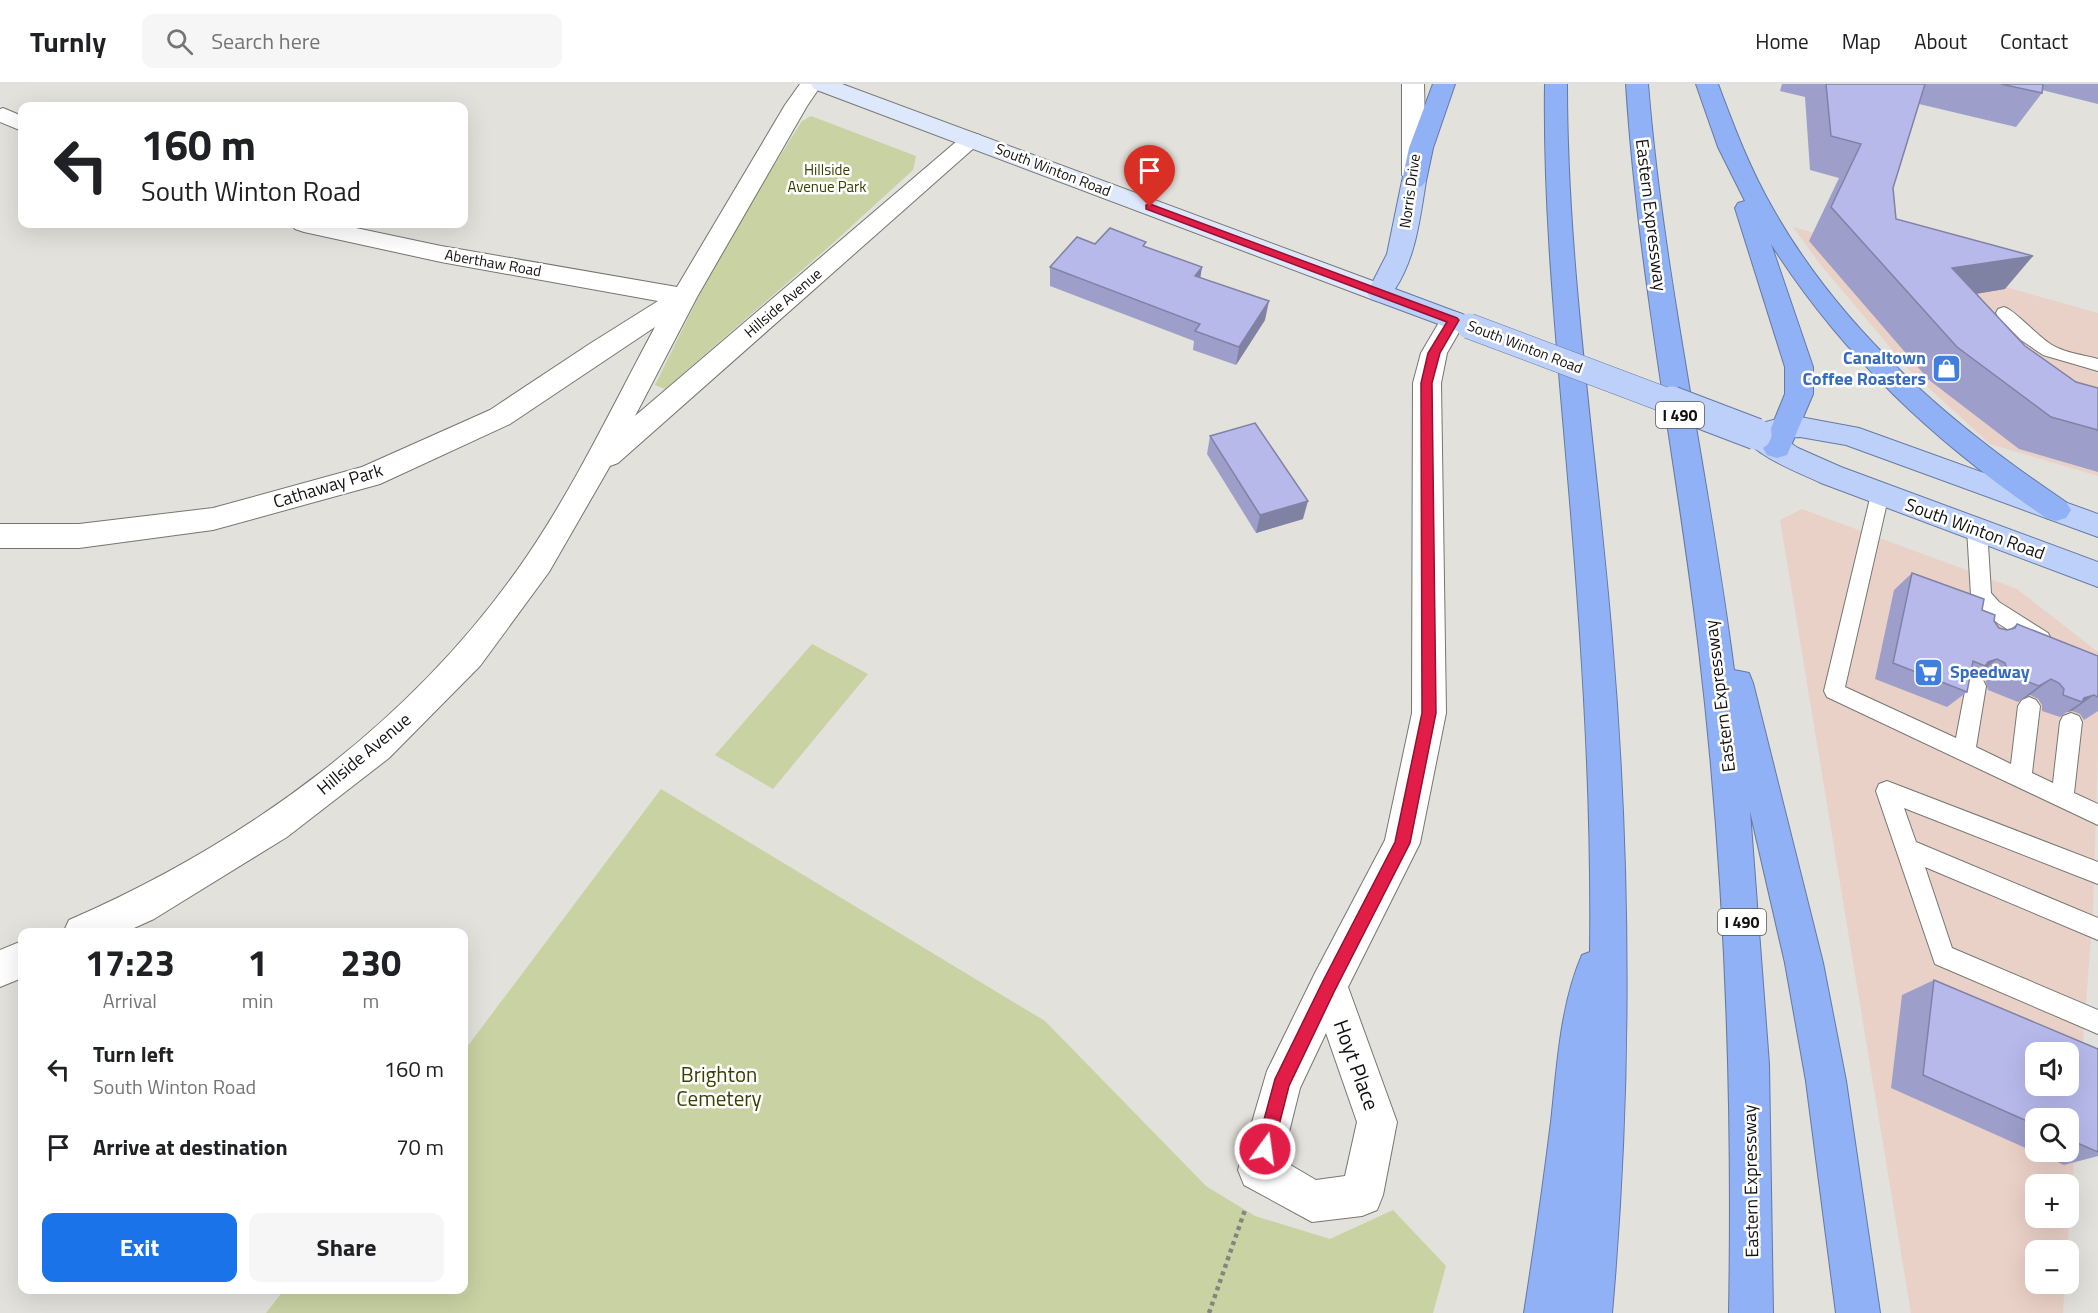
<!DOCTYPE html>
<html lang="en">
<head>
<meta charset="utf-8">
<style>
  :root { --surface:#fff; --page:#f6f6f6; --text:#202124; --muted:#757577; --line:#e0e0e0; --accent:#1a73e8 }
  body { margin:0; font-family:"Titillium Web",sans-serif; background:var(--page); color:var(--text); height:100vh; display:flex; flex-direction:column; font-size:22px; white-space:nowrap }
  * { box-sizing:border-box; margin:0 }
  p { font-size:20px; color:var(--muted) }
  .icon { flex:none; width:33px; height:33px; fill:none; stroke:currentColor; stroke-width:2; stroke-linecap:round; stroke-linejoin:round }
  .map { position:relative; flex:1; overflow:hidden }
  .panel { position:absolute; left:18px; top:844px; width:450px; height:366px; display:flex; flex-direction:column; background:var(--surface); border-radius:12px; box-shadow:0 6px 24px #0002 }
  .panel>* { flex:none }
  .hud { position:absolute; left:18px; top:18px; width:450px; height:126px; border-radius:12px; box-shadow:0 6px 24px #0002; background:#fff; color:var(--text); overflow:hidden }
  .fabs { position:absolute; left:2025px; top:958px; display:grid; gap:12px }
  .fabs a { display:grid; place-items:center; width:54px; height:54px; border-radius:12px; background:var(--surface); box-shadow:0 6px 24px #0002; font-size:30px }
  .pin { position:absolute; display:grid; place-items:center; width:51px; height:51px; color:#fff; margin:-62px -26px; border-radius:50% 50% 50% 0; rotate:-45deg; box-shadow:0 0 6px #0007 }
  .pin .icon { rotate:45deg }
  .me { position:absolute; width:66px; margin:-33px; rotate:14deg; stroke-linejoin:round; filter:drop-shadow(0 0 4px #0008) }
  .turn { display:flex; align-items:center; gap:21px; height:126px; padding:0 24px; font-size:27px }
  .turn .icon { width:78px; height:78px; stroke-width:2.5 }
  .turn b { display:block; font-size:42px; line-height:51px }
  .eta { display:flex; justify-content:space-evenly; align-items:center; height:102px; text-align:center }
  .eta b { font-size:36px; font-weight:700; line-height:42px }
  .cta { display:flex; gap:12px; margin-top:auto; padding:12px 24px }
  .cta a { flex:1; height:69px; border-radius:12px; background:var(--accent); color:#fff; font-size:24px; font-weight:700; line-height:69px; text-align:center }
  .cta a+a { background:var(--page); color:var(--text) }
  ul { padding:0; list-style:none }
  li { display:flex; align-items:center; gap:18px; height:78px; padding:0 24px }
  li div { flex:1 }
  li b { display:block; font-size:22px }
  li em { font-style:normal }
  header { display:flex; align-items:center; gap:36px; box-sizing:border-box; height:84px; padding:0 30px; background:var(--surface); border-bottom:2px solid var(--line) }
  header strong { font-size:28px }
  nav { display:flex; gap:33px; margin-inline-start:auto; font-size:21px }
  .search { width:420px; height:54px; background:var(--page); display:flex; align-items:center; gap:15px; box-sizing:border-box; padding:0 21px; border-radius:12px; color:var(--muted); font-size:22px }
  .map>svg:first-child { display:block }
  .commercial { fill:#ead1c8; fill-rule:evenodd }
  .green { fill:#c9d2a3 }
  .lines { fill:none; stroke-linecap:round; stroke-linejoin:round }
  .service-casing { stroke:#767671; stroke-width:2 }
  .minor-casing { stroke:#767671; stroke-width:2 }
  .tertiary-casing { stroke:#767671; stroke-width:2 }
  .secondary-casing { stroke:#767671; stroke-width:2 }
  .primary-casing { stroke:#6479a4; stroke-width:2 }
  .motorway-casing { stroke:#6479a4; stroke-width:2 }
  .path { stroke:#858480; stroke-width:4.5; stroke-dasharray:4 4; stroke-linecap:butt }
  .service { fill:#fff; fill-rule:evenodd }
  .minor { fill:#fff; fill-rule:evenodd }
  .tertiary { fill:#fff; fill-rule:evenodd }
  .secondary { fill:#dee8fc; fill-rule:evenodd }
  .primary { fill:#bcd0f9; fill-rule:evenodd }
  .motorway { fill:#90b1f5; fill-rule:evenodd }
  .primary-bridge-far1-casing { stroke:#6479a4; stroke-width:26; stroke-linecap:butt }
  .primary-bridge-casing { stroke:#6479a4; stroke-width:33; stroke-linecap:butt }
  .primary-bridge-far1 { stroke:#bcd0f9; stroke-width:25 }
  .primary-bridge { stroke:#bcd0f9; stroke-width:31 }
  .wall { fill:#9d9fca; fill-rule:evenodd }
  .shaded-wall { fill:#8082a4 }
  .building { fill:#b7b9eb; stroke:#8082a4; stroke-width:1.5; fill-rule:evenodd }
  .route { fill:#e11d48; stroke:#92132f; stroke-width:1.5 }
  .labels { text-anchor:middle; stroke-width:5; stroke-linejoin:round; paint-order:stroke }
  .far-park-label { font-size:15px; fill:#394000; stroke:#fff }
  .far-street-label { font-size:15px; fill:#12110f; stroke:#fff }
  .shield { fill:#fff; stroke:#595857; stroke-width:1.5 }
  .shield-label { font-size:16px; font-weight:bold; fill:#12110f }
  .street-label { font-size:18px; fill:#12110f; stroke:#fff }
  .shop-label { font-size:18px; font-weight:bold; fill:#366cbe; stroke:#fff; text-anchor:end }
  .near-street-label { font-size:21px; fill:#12110f; stroke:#fff }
  .near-park-label { font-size:21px; fill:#394000; stroke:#fff }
</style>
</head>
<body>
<header>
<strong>Turnly</strong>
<div class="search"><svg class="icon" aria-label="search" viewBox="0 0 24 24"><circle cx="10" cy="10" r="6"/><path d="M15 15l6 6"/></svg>Search here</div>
<nav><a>Home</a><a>Map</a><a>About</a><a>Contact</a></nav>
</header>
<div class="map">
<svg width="2098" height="1229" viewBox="0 0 2098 1229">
  <rect width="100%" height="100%" fill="#e2e1db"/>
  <g class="commercial">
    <path d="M1793 143 2098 229V392L1990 360 1909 286 1819 179Z"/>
    <path d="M1802 425 2017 505 2098 568V666L2093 828 2067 1167H2036V1200H2065L2063 1229H1911L1780 436ZM2036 969H2068V1002H2036ZM2036 1035H2068V1068H2036ZM2036 1101H2068V1134H2036Z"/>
  </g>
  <g class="green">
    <path d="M811 32 916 72 913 86 832 160 665 305 655 301 724 161 802 37Z"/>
    <path d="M812 560 868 590 773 705 715 671Z"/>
    <path d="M661 705 1045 937 1206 1102 1255 1132 1330 1155 1393 1126 1446 1182 1433 1229H266L284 1206H464V967Z"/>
  </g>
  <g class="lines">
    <defs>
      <g id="service">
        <path d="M2004 223C2015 226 2038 253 2052 261 2065 269 2084 271 2098 275V287L2043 271 2021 256 1998 233 1996 229 1998 225Z"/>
        <path d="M1880 403 1887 405 1889 410 1845 603 1956 654 1966 602 1969 596 1976 593 1983 596 1986 602 1976 663 2011 680 2018 622 2022 616 2029 613 2036 616 2040 622 2032 689 2053 699 2060 638 2063 632 2071 629 2079 632 2082 638 2074 709 2098 720V741L1827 613 1824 607 1871 410 1873 405Z"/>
        <path d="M1977 438 1984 440 1987 445 1991 509 1999 518 2048 549 2051 555 2048 561 2041 563 2034 561C2012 547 1983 535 1971 511L1967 445 1970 440Z"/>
        <path d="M1887 697 2098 778V800L1904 724 1916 758 2098 834V856L1925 783 1952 864 2098 926V950L1935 880 1876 707 1879 700Z"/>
      </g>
      <g id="minor">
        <path d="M800 0H822L807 22 697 213 635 332 964 51 972 49 980 51 983 56 618 379 610 382 549 488 480 582 389 674 287 753 154 835 123 849H63L69 836C249 758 416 635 527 472 576 400 614 319 655 243L510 340 380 400 213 446 79 464H0V440H79L213 424 362 383 490 326 591 259 658 217 441 178 304 148 295 145 292 140H337L441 162 677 203 785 21Z"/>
        <path d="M3 24 22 32V47L0 38V25Z"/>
        <path d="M1453 227 1462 230 1466 236 1447 269 1441 299 1446 629 1420 759 1348 903 1397 1038 1383 1111 1377 1126 1362 1132 1312 1138 1244 1101 1238 1086 1267 987 1315 889 1385 756 1412 629 1413 299 1421 269 1444 230ZM1326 949 1357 1038 1345 1092 1316 1096 1282 1076 1300 1004Z"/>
        <path d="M22 857V894L0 903V866Z"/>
      </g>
      <path id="tertiary" d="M1402 0H1424L1426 91 1422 96 1414 98 1406 96 1402 91Z"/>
      <path id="secondary" d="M811 0H842L1389 203 1393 209 1389 215 1380 218 1371 215 814 5Z"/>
      <g id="primary">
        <path d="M1414 90 1422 92 1426 97C1420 134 1416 173 1395 205L1478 236 1482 242 1478 248 1469 251 1460 248 1371 215 1367 209 1387 170 1402 97 1406 92Z"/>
        <path d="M1785 333H1800L1859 344 2098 430V453L1846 361 1800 353 1783 354 1798 364 1841 383 2098 478V503L1821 399C1798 388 1754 372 1742 350L1746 343Z"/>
      </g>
      <g id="motorway">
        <path d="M1433 0H1455L1433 64 1426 97 1422 102 1414 104 1406 102 1402 97 1409 64Z"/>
        <path d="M1545 0H1567C1567 186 1597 370 1612 555 1631 780 1632 1004 1612 1229H1524C1534 1165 1543 1102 1551 1038 1557 983 1560 922 1582 871L1590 868C1592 714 1582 560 1569 406 1558 271 1543 136 1545 0Z"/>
        <path d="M1626 0H1648C1664 198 1709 390 1734 586L1749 589 1753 599 1823 879 1846 997 1880 1229H1836L1806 997 1785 879 1750 727 1769 980 1773 1229H1729C1733 1007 1725 786 1699 566 1677 377 1638 191 1626 0Z"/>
        <path d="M1696 0H1718C1734 43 1750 85 1773 125 1842 247 1951 341 2066 418L2071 426 2066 434 2056 437 2046 434C1936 359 1843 273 1771 160L1813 283V310L1787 371 1777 374 1767 371 1763 364 1785 310V283L1735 124 1738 119 1745 117 1718 63Z"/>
      </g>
    </defs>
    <use href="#service" class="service-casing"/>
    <use href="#minor" class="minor-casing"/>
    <use href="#tertiary" class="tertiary-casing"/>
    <use href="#secondary" class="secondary-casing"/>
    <use href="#primary" class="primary-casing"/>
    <use href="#motorway" class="motorway-casing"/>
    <path class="path" d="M1209 1229 1245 1126"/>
    <use href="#service" class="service"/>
    <use href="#minor" class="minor"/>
    <use href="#tertiary" class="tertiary"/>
    <use href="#secondary" class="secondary"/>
    <use href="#primary" class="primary"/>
    <use href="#motorway" class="motorway"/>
    <defs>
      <path id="primary-bridge-far1" d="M1469 242 1676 320"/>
      <path id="primary-bridge" d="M1672 318 1756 350"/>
    </defs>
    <use href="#primary-bridge-far1" class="primary-bridge-far1-casing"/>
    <use href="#primary-bridge" class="primary-bridge-casing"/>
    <use href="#primary-bridge-far1" class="primary-bridge-far1"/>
    <use href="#primary-bridge" class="primary-bridge"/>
  </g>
  <g class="wall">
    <path d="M1782 0H2098V20L2042 6V9L2016 43 1919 20 1893 104 1896 135 2005 205 1976 210 2025 262 2076 298 2098 304V388L2019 365 1929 296 1809 157 1839 94 1810 86 1805 13 1780 7Z"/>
    <path d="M1095 160 1146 163 1202 183 1200 193 1265 236 1236 281 1193 266 1194 257 1050 202V183Z"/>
    <path d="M1210 352 1303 435 1256 449 1207 370Z"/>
    <path d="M1912 489 1982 526 1994 537 1999 544 2007 546 2010 545 2017 540 2098 572V627L2084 636 2080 630 2072 627 2067 628 2060 633 2042 627V621L2038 615 2030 611 2018 618 1988 606 1985 595 1977 591 1969 595 1967 608 1947 623 1875 595 1894 506Z"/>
    <path d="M1934 896 2098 965V1072L2064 1081 1891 1004 1902 911ZM2036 1035H2068V1068H2036Z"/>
  </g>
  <g class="shaded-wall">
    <path d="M2033 172 2005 205 1926 218 1952 184Z"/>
    <path d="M1202 183 1199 202 1195 192Z"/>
    <path d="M1269 217 1265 236 1236 281 1239 263Z"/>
    <path d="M1308 417 1303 435 1256 449 1260 431Z"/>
    <path d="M1997 575 1977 591 1972 593 1985 582 1988 578Z"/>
    <path d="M2051 595 2030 611 2018 618 2039 602Z"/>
    <path d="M2094 611 2072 627 2067 628 2082 618 2084 614Z"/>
  </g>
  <g class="building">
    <path d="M1826 0H1925L1893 104 1896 135 2033 172 1952 184 2025 262 2076 298 2098 304V346L2051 333 1957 263 1831 123 1861 60 1831 52Z"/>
    <path d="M2001 0H2043L2042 9Z"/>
    <path d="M1110 144 1146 158 1143 162 1202 183 1195 192 1269 217 1239 263 1195 247 1200 240 1050 183 1077 153 1095 160Z"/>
    <path d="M1255 339 1308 417 1260 431 1210 352Z"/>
    <path d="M1912 489 1984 515 1982 526 1995 531 1994 537 1999 544 2007 546 2015 544 2017 540 2098 572V613L2094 611 2084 614 2082 618 2063 611 2064 605 2059 599 2051 595 2039 602 2008 590 2005 579 1997 575 1988 578 1985 582 1973 577 1967 608 1893 579Z"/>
    <path d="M1934 896 2098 965V1068L2068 1055V1035H2036V1041L1923 991ZM2036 969H2068V1002H2036Z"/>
  </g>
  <path class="route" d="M1150 120 1457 234 1459 236 1440 269 1432 299 1436 629 1410 759 1334 908 1289 1002 1273 1065 1271 1071 1265 1073 1259 1071 1256 1065 1275 995 1323 897 1395 758 1422 629 1421 299 1428 269 1447 238 1146 125V121Z"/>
  <defs>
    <symbol id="shop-square" viewBox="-11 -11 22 22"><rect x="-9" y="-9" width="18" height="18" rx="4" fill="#3f7fe0" stroke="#fff"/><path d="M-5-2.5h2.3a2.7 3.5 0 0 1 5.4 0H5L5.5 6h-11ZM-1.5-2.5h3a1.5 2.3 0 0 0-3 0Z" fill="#fff"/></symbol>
    <symbol id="supermarket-square" viewBox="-11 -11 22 22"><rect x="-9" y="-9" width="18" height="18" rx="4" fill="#3f7fe0" stroke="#fff"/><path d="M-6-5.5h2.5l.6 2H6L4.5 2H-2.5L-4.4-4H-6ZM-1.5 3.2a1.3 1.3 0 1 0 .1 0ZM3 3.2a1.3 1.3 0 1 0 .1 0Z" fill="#fff"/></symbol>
  </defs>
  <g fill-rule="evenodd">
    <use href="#shop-square" x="1930" y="268" width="33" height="33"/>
    <use href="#supermarket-square" x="1912" y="572" width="33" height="33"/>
  </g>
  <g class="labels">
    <g class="far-park-label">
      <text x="827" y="91">Hillside<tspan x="827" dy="17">Avenue Park</tspan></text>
    </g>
    <g class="far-street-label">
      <text transform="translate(1053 86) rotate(21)" y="5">South Winton Road</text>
      <text transform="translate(1410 107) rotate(-82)" y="5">Norris Drive</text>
      <text transform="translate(493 179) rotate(10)" y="5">Aberthaw Road</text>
      <text transform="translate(783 219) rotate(-41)" y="5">Hillside Avenue</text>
      <text transform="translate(1525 263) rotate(21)" y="5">South Winton Road</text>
    </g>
    <g class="shield">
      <rect x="1656" y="318" width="48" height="26" rx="4.5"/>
      <rect x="1718" y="825" width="48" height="26" rx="4.5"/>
    </g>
    <g class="shield-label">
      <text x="1680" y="337">I 490</text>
      <text x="1742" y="844">I 490</text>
    </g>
    <g class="street-label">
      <text transform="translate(1651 131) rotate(83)" y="6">Eastern Expressway</text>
      <text transform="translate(328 402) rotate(-17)" y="6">Cathaway Park</text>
      <text transform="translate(1975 445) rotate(20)" y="6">South Winton Road</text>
      <text transform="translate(1720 612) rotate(-97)" y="6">Eastern Expressway</text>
      <text transform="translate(364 670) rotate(-40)" y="6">Hillside Avenue</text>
      <text transform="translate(1751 1097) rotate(-91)" y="6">Eastern Expressway</text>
    </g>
    <g class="shop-label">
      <text x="1926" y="280">Canaltown<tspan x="1926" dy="21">Coffee Roasters</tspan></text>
      <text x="1950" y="594" text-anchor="start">Speedway</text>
    </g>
    <g class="near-street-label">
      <text transform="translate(1356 981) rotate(70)" y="7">Hoyt Place</text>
    </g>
    <g class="near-park-label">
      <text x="719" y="998">Brighton<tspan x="719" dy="24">Cemetery</tspan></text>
    </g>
  </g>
</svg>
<div class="fabs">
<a><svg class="icon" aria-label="sound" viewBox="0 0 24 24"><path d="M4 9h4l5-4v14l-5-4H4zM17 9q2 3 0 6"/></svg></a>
<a><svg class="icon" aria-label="search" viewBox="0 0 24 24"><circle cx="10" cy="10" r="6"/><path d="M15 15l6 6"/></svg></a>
<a>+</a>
<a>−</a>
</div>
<div class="pin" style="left:1150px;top:123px;background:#d93025"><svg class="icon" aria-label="arrive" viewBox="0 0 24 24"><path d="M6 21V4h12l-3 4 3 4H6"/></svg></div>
<svg class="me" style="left:1265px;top:1065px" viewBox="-20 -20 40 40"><circle r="17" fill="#e11d48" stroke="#fff" stroke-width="3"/><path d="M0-11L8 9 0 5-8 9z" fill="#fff"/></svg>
<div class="hud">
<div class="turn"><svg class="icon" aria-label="left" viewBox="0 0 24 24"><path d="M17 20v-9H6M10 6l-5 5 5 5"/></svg><div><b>160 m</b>South Winton Road</div></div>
</div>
<section class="panel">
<div class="eta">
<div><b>17:23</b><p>Arrival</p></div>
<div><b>1</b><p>min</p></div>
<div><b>230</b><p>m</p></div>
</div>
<ul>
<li><svg class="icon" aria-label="left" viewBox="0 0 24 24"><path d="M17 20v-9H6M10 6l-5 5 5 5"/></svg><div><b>Turn left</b><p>South Winton Road</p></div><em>160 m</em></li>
<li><svg class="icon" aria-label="arrive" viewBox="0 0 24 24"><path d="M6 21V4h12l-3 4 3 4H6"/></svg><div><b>Arrive at destination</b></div><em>70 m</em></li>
</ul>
<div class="cta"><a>Exit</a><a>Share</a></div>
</section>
</div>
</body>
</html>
